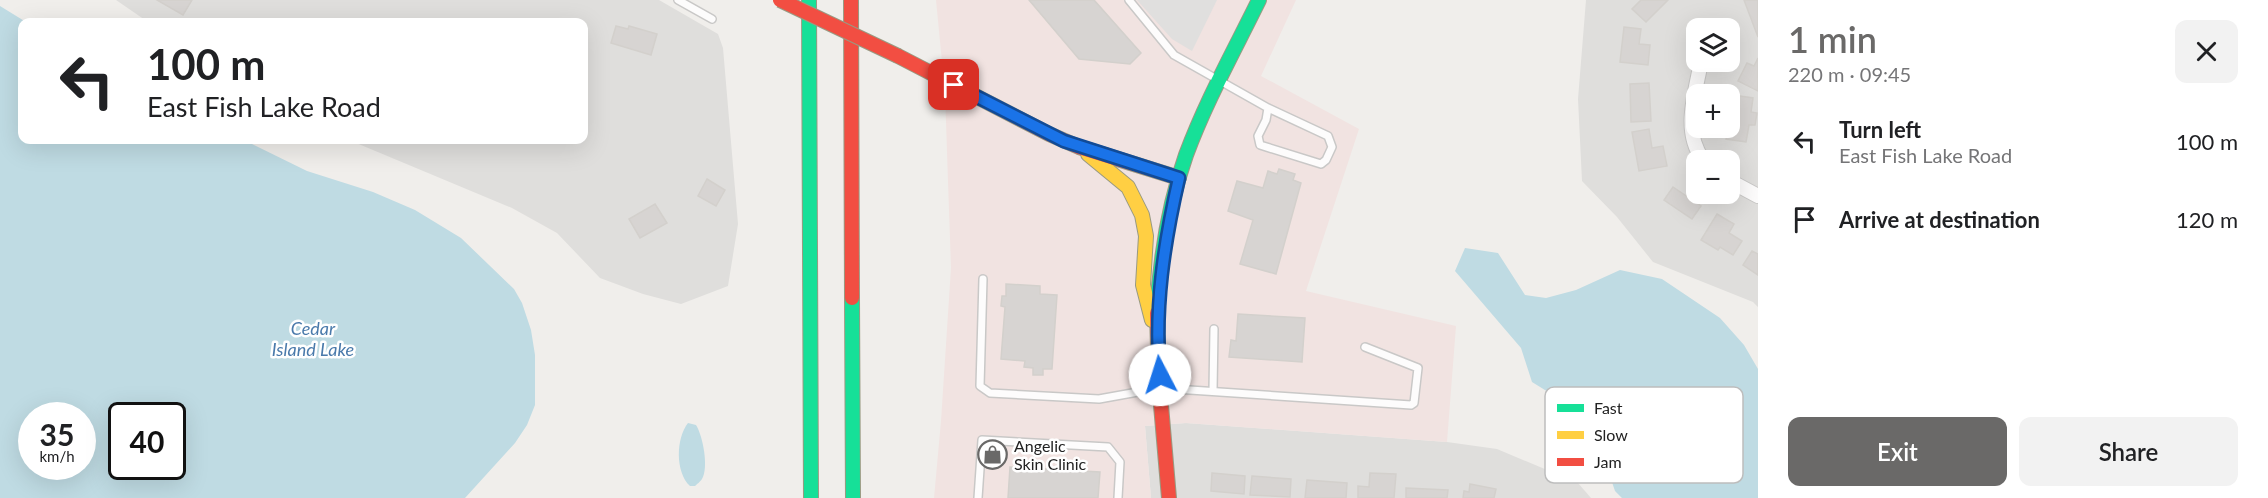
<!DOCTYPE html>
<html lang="en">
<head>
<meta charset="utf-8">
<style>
  :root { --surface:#fff; --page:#f2f2f2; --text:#202124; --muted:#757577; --accent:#6a6968 }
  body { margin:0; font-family:Lato,sans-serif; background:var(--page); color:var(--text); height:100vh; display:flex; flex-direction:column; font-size:22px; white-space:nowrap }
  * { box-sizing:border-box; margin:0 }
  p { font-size:20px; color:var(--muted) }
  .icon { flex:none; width:33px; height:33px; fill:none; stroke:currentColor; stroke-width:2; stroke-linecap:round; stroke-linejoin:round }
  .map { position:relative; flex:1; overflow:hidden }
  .side { display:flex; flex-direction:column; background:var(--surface); width:510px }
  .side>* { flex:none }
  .top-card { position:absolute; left:18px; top:18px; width:570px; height:126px; border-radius:12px; box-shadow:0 6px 24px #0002; background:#fff; color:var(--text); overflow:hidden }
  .controls { position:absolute; left:1686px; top:18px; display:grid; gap:12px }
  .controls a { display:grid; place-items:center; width:54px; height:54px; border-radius:12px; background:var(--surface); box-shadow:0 6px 24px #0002; font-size:30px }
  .speed { position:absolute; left:18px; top:402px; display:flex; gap:12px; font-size:30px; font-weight:700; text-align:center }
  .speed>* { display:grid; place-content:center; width:78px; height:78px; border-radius:50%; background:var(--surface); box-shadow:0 6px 24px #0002; line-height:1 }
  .speed small { font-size:15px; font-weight:400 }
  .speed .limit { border:3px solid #111; border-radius:9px; background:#fff; color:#111 }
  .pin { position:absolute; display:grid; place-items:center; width:51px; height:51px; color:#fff; margin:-26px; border-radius:12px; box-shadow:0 3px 9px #0006 }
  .me { position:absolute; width:66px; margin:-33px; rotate:355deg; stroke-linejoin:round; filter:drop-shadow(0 0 4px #0008) }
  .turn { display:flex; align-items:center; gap:21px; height:126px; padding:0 30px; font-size:27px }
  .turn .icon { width:78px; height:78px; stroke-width:2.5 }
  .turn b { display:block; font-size:42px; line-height:51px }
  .round { display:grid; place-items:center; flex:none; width:63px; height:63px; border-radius:12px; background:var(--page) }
  .headline { display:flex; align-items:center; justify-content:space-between; height:102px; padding:0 30px }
  h1 { font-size:36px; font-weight:600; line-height:45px; color:var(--accent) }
  .cta { display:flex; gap:12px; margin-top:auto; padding:12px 30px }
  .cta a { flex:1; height:69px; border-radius:12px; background:var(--accent); color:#fff; font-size:24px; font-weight:600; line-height:69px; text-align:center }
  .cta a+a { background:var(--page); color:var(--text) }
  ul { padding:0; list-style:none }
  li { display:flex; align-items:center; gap:18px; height:78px; padding:0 30px }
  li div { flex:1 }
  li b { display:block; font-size:22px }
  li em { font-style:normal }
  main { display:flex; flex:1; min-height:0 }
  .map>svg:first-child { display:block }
  .residential { fill:#dfdedc; fill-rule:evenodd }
  .commercial { fill:#f1e3e1 }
  .parking { fill:#e0dfde }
  .water { fill:#bfdbe3; fill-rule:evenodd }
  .building { fill:#d7d4d2; stroke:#d3d0cc; stroke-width:1.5 }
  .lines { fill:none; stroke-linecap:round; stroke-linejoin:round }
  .lane-casing { stroke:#c9c8c7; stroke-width:10 }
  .street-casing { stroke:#c9c8c7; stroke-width:16 }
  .fast-casing { stroke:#999a82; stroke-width:16 }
  .slow-casing { stroke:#999a82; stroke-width:16 }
  .jam-casing { stroke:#999a82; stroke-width:16 }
  .lane { stroke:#fdfcfc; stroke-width:7 }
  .street { stroke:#fdfcfc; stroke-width:14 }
  .fast { stroke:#16e098; stroke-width:14 }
  .slow { stroke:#ffcf43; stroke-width:14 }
  .jam { stroke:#f24e42; stroke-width:14 }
  .jam-bridge-casing { stroke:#999a82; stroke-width:16; stroke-linecap:butt }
  .jam-bridge { stroke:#f24e42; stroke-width:14 }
  .route-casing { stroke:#114b97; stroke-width:15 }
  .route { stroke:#1a73e8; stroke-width:10 }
  .labels { text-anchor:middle; stroke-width:5; stroke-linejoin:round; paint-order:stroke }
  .poi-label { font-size:16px; fill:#222; stroke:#fff; text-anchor:start }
  .water-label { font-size:18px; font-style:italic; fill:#4a7aab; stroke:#fff }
  .key { fill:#fff; stroke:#bdbdbd; stroke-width:1.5 }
  .key-label { font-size:16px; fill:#222 }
</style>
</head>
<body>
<main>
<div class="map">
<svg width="1758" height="498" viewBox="0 0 1758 498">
  <rect width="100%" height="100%" fill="#f0eeeb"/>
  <g class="residential">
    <path d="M116 0H659L718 34 723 48 738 224 728 286 681 304 643 294 600 278 557 233 512 208 349 140H584V22H148Z"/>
    <path d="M1586 0H1758V307L1753 302 1653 262 1617 217 1582 181 1578 99ZM1696 28H1730V62H1696ZM1696 94H1730V128H1696ZM1696 160H1730V194H1696Z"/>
    <path d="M1186 423 1447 442 1497 449 1578 483 1591 498H1151L1145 426Z"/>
  </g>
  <path class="commercial" d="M936 0H1296L1261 76 1359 129 1306 291 1456 326 1447 442 1186 423 1145 426 1151 498H934L941 421 951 268 945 93Z"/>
  <path class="parking" d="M1137 0H1217L1192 51 1172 39Z"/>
  <g class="water">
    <path d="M0 6 26 22H22V140H244L307 171 373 192 415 210 461 238 514 289 522 303 531 330 535 355V405L527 425 515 443 465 498H0ZM32 416H82V466H32ZM122 416H172V466H122Z"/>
    <path d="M1465 248 1498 253 1525 295 1546 298 1576 290 1620 270 1662 279 1720 318 1744 345 1758 369V498H1622L1615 491 1595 432 1574 408 1532 382 1521 348 1455 271Z"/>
    <path d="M688 423 696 425C703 436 709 468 702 479 701 481 696 485 695 486H690C675 472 676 438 688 423Z"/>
  </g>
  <g class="building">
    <path d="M157 0H192L183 15Z"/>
    <path d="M1029 0H1094L1141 53 1130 64 1079 59Z"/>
    <path d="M1641 0H1668L1646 22 1632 9Z"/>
    <path d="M1744 0H1758V37Z"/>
    <path d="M616 26 628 29 629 26 657 34 651 55 611 43Z"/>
    <path d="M1624 27 1641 29 1639 44 1650 45 1648 65 1620 62Z"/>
    <path d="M1758 58V91L1738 81 1747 63 1754 66Z"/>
    <path d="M1649 83 1651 121 1631 122 1630 84Z"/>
    <path d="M1733 95 1753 98 1751 112 1757 113 1755 125H1749L1746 142 1726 139 1728 128H1730Z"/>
    <path d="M1649 129 1652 148 1663 146 1667 166 1639 171 1632 132Z"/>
    <path d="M1279 169 1295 174 1293 180 1301 183 1276 274 1240 264 1253 220 1228 211 1237 181 1263 188 1268 171 1277 174Z"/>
    <path d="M707 179 725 190 716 206 698 196Z"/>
    <path d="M1673 187 1701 206 1692 219 1664 200Z"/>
    <path d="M655 204 667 223 640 238 629 219Z"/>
    <path d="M1717 214 1734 224 1729 233 1742 241 1733 255 1720 247 1718 250 1701 240Z"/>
    <path d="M1752 251 1758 254V275L1743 265Z"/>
    <path d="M1006 284 1040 286V294L1057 295 1052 369H1043V375H1033V368L1024 367 1025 361 1001 359 1005 307 1001 306 1002 296H1006Z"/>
    <path d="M1238 314 1305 318 1302 362 1229 357 1231 340 1236 341Z"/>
    <path d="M1010 467 1100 472 1098 498H1008Z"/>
    <path d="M1212 473 1245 476 1244 494 1211 491Z"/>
    <path d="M1370 473 1396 474 1394 498H1358V486L1369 487Z"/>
    <path d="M1252 476 1291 479 1290 497 1250 495Z"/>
    <path d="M1307 480 1347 483 1346 498H1305Z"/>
    <path d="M1470 484 1496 489 1494 498H1463L1464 491 1469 492Z"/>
    <path d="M1406 488 1448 490 1447 498H1406Z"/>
  </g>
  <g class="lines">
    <defs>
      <g id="lane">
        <path d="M678 0 712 19"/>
        <path d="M1129 0 1174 55 1268 108 1328 136 1332 147 1326 160 1321 164 1260 145 1258 136 1266 120 1268 108"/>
        <path d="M983 279 980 386 990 393 1099 399 1160 388 1411 405 1414 403 1418 368 1365 347"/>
        <path d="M1213 391 1214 329"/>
        <path d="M978 498 982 440 1108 447 1120 462 1118 498"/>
      </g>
      <g id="street">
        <path d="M1701 62C1695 95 1682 131 1703 160"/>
        <path d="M1730 181 1758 196"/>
      </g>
      <g id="fast">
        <path d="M809 0 811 498"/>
        <path d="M852 298 853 498"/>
        <path d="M1157 313C1160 260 1168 206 1186 155 1206 101 1234 51 1259 0"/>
      </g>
      <path id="slow" d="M1088 154 1128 187 1142 215 1146 236 1143 285 1152 320"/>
      <g id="jam">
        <path d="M851 0 852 298"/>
        <path d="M898 56 1049 134 1079 147 1179 178"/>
        <path d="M1157 313 1159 382 1169 498"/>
      </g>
    </defs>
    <use href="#lane" class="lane-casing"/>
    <use href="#street" class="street-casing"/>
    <use href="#fast" class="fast-casing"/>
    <use href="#slow" class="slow-casing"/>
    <use href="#jam" class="jam-casing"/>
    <use href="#lane" class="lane"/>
    <use href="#street" class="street"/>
    <use href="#fast" class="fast"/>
    <use href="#slow" class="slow"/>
    <use href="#jam" class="jam"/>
    <defs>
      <path id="jam-bridge" d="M780 0 898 56"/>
    </defs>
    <use href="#jam-bridge" class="jam-bridge-casing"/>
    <use href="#jam-bridge" class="jam-bridge"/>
  </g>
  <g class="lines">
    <defs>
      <path id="route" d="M954 85 1064 141 1179 178C1164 243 1154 308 1160 375"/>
    </defs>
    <use href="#route" class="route-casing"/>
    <use href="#route" class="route"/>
  </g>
  <defs>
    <symbol id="shop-ring" viewBox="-11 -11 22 22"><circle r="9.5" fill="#fff" stroke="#6a6968" stroke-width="1.5"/><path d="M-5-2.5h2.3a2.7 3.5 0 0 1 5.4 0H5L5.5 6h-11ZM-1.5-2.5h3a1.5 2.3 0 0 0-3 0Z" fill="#6a6968"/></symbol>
  </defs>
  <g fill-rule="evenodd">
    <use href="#shop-ring" x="976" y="438" width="33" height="33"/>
  </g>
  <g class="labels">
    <g class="poi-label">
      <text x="1014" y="452">Angelic<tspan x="1014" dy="18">Skin Clinic</tspan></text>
    </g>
    <g class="water-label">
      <text x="313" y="335">Cedar<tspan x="313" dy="21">Island Lake</tspan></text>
    </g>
  </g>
  <rect x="1545" y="387" width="198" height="96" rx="9" class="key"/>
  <rect x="1557" y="404" width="27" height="8" fill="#16e098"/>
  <rect x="1557" y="431" width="27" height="8" fill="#ffcf43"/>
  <rect x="1557" y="458" width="27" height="8" fill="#f24e42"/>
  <g class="key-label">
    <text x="1594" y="414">Fast</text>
    <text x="1594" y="441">Slow</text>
    <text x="1594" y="468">Jam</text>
  </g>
</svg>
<div class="controls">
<a><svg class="icon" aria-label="layers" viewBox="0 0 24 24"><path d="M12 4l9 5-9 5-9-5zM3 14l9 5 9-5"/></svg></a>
<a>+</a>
<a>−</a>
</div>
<div class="speed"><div>35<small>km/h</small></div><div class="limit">40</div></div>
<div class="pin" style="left:954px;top:85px;background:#d93025"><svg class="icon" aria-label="arrive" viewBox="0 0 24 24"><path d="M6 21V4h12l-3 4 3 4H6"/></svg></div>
<svg class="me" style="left:1160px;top:375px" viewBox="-20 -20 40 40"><circle r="19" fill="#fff"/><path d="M0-13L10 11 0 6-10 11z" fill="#1a73e8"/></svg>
<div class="top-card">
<div class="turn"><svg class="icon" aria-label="left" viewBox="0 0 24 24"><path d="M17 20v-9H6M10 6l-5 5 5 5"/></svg><div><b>100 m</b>East Fish Lake Road</div></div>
</div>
</div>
<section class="side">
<div class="headline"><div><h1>1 min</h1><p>220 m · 09:45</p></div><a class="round"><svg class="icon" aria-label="close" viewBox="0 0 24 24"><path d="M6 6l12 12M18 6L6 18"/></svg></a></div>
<ul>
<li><svg class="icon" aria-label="left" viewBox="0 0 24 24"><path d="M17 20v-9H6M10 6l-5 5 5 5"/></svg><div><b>Turn left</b><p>East Fish Lake Road</p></div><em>100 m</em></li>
<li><svg class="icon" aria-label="arrive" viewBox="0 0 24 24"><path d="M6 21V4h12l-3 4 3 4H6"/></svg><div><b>Arrive at destination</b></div><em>120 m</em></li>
</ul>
<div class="cta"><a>Exit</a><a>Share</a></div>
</section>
</main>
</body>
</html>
